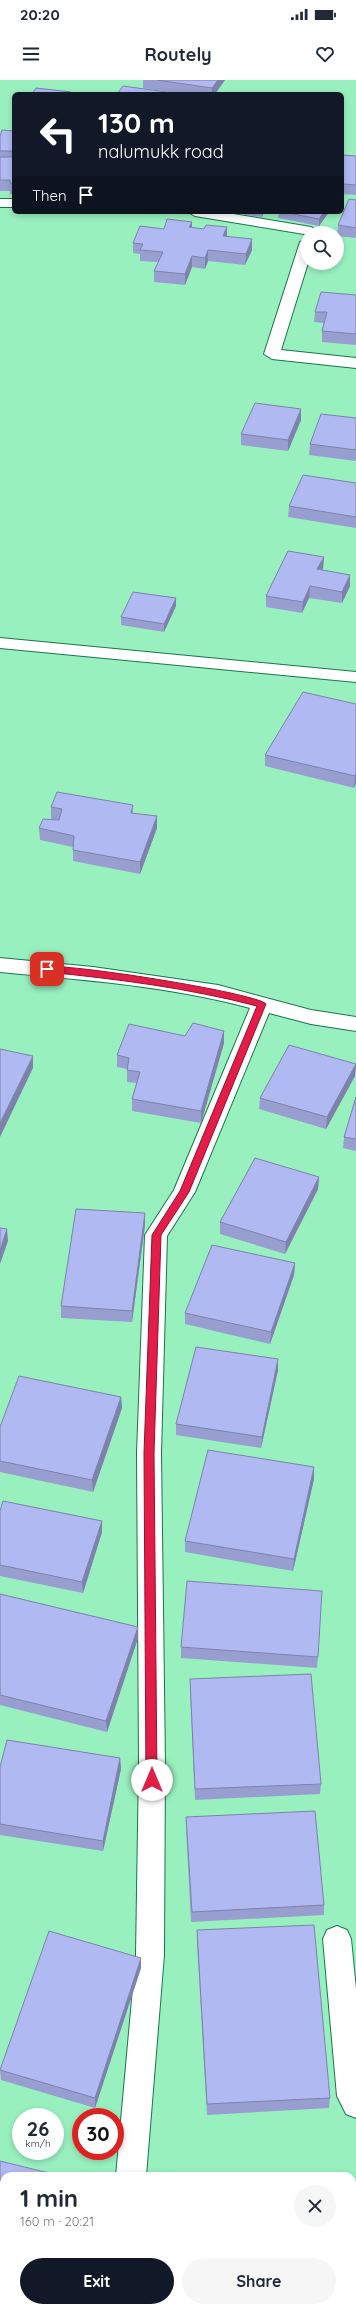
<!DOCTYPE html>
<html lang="en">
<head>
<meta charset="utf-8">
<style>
  :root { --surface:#fff; --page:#f6f6f7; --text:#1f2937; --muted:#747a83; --accent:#111827 }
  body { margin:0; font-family:Quicksand,sans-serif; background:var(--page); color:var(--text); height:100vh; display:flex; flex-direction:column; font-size:15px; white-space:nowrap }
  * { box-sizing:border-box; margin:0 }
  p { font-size:13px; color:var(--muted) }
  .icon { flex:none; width:22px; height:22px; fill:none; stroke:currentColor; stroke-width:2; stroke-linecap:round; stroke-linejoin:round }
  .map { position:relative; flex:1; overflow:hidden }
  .side { position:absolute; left:0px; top:2092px; width:356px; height:140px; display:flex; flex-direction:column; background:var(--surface); border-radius:12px 12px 0 0; box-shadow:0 2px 6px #0003 }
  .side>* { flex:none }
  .hud { position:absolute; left:12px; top:12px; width:332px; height:122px; border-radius:6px; box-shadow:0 2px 6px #0003; background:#111827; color:#fff; overflow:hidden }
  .tools { position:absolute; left:300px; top:146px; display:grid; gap:8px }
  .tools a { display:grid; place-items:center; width:44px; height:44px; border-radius:50%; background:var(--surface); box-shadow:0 2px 6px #0003; font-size:20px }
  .speed { position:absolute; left:12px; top:2028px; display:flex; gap:8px; font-size:20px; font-weight:700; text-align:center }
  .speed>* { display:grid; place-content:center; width:52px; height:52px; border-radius:50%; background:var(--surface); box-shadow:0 2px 6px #0003; line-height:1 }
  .speed small { font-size:10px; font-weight:400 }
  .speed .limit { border:6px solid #d22; background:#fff; color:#111 }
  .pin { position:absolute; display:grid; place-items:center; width:34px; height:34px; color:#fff; margin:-17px; border-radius:8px; box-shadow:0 2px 6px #0006 }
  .me { position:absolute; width:44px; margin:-22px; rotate:0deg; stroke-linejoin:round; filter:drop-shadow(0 0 3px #0008) }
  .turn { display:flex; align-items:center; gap:14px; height:84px; padding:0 20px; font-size:18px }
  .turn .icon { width:52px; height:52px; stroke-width:2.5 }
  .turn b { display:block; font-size:28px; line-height:34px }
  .then { display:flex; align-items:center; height:38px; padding:0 20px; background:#0003; gap:8px; font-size:15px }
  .round { display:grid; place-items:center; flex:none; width:42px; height:42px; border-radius:21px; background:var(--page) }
  .head { display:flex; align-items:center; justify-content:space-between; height:68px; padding:0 20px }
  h1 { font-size:24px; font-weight:700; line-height:30px }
  .cta { display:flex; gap:8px; margin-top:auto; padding:8px 20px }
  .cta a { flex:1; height:46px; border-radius:24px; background:var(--accent); color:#fff; font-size:16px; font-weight:700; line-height:46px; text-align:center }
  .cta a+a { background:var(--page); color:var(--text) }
  .status { display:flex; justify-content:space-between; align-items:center; height:28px; padding:0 20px; background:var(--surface); direction:ltr }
  .status svg { height:11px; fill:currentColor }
  header { display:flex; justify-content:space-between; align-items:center; height:52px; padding:0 20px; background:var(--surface); font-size:18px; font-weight:700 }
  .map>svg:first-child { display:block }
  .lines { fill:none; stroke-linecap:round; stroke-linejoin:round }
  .street-casing { stroke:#16774c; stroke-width:2 }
  .street { fill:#fff; fill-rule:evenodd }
  .wall { fill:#989fd0 }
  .shaded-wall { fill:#7c82a9 }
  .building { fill:#b1b9f2; stroke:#7c82a9 }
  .route { fill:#e11d48; stroke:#92132f }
</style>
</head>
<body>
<div class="status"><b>20:20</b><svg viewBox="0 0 49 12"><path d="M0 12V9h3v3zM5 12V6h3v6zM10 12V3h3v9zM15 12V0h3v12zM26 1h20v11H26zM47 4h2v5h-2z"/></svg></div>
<header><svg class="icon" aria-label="menu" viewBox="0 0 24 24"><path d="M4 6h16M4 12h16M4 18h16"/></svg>Routely<svg class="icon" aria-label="heart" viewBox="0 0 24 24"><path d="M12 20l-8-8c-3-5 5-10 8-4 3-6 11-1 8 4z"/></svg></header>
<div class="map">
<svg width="356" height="2232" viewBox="0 0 356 2232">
  <rect width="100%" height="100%" fill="#99f0bf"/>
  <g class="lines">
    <defs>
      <g id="street">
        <rect x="0" y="119" width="14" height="8"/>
        <path d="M188 132H221L311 147 318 151 317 153H307V156L304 154 195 136Z"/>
        <path d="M307 158 308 183 281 270 356 278V288L272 279 264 274 300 162Z"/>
        <path d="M0 558 356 592V602L0 568Z"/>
        <path d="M0 878 93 887 218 905 311 930 356 937V951L311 944 269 933 195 1112 167 1156 161 1373 165 1684 164 1875 146 2096H116L136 1875 139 1684 137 1373 145 1155 174 1110 250 928C169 906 83 900 0 892Z"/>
        <path d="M337 1846 347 1850 351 1859 356 1909V2038L346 2034 337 2016 323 1859 327 1850Z"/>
        <path d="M105 2228H137L136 2232H104Z"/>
      </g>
    </defs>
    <use href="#street" class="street-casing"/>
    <use href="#street" class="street"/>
  </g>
  <g class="wall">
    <path d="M143 0H225L215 14H183L143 8Z"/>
    <path d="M14 51V114H10V111H0V56Z"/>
    <path d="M342 75 356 76V115L342 114Z"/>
    <path d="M356 120V158L337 156 338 145Z"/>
    <path d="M222 132H264L262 137Z"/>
    <path d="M279 132H329L319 146 278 138Z"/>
    <path d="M192 142V148L204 149 227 147V157L252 170 245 185 208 181 205 189 192 187 185 205 154 202V191L158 182 140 181V174L133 173V163L164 149Z"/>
    <path d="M356 215V265L322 262V251L324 243 314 242 315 232Z"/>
    <path d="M356 338V381L309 375 310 364Z"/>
    <path d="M301 340 288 371 241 365V354Z"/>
    <path d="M356 403V448L288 437 289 426Z"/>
    <path d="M324 477 323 488 322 490 350 506 342 523 309 518 302 533 266 527V516Z"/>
    <path d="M176 526 164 552 121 545V537Z"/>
    <path d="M356 624V704L354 708 265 686V675Z"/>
    <path d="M133 725V734L157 748 140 794 73 781V767L40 760 39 748 59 740 51 739V727Z"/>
    <path d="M224 951V963L201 1043 132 1031V1019L137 1003 127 1002V989L117 987V975L185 956Z"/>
    <path d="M356 984 355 996 326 1049 259 1029 260 1018Z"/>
    <path d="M356 1017V1071L343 1068 344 1057Z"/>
    <path d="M319 1097 318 1109 285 1174 220 1154V1142Z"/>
    <path d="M145 1133V1145L132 1242 61 1238V1226Z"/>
    <path d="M295 1183 294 1195 270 1264 185 1244V1233Z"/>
    <path d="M278 1279V1290L261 1368 176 1355V1344Z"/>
    <path d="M121 1317 122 1328 93 1412 0 1392V1347Z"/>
    <path d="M314 1387V1399L293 1491 185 1472V1461Z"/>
    <path d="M0 1431 102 1441V1452L83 1513 0 1496Z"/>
    <path d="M0 1514 138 1547V1558L107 1652 0 1625Z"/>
    <path d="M181 1567 318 1577 317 1588 181 1578Z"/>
    <path d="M190 1599 321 1704 320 1714 195 1720 190 1610Z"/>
    <path d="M120 1678 121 1689 103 1771 0 1755V1687Z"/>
    <path d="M186 1737 324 1825V1835L191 1842 186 1748Z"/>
    <path d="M197 1850 330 2018 329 2028 207 2035 197 1862Z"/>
    <path d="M141 1888 95 2028 1 2000 0 1989Z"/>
    <path d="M0 2081 4 2096V2215L0 2214Z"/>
    <path d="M57 2228H86L85 2232H73Z"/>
  </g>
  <g class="shaded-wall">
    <path d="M218 0H225L215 14H212V8Z"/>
    <path d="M262 132H264L262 137Z"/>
    <path d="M324 132H329L319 146V139Z"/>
    <path d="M192 142V153L189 147Z"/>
    <path d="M227 147V158L223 156Z"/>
    <path d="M252 159V170L245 185 246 174Z"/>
    <path d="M208 170V181L205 189V178Z"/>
    <path d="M192 176V187L185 205V194Z"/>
    <path d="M301 329V340L288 371V360Z"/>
    <path d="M324 477 323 488 317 500V489Z"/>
    <path d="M350 495V506L342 523V512Z"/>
    <path d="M310 506 309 518 302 533 303 522Z"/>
    <path d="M176 518V526L164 552V544Z"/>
    <path d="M356 693V704L354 708 355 696Z"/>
    <path d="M157 736V748L140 794V782Z"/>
    <path d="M224 951V963L201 1043V1031Z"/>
    <path d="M33 976V988L0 1057V1043Z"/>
    <path d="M356 984 355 996 326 1049 327 1037Z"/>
    <path d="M319 1097 318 1109 285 1174 286 1162Z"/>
    <path d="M145 1133V1145L132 1242V1231Z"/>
    <path d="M7 1149 8 1161 0 1184V1170Z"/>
    <path d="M295 1183 294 1195 270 1264 271 1252Z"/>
    <path d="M278 1279V1290L261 1368 262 1357Z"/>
    <path d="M121 1317 122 1328 93 1412 92 1400Z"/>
    <path d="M314 1387V1399L293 1491 294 1479Z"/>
    <path d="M102 1441V1452L83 1513 82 1502Z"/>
    <path d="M138 1547V1558L107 1652 106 1641Z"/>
    <path d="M120 1678 121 1689 103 1771V1761Z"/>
    <path d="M141 1878V1888L95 2028V2018Z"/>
    <path d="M84 2228H86L85 2232H84Z"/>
  </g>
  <g class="building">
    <path d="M157 0H218L212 8Z"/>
    <path d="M123 6 181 14H117Z"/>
    <path d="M36 8 71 12 70 14H32Z"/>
    <path d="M2 50 14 51V71H0V56Z"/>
    <path d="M342 75 356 76V105L342 104Z"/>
    <path d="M0 77H14V103H10V100H0Z"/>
    <path d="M349 119 356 120V148L338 145Z"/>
    <path d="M283 132H324L319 139Z"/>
    <path d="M167 139 192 142 189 147 204 149 206 145 227 147 223 156 252 159 246 174 208 170 205 178 192 176 185 194 154 191 163 172 140 170 143 164 133 163 140 146 164 149Z"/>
    <path d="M321 212 356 215V254L322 251 327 232H315Z"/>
    <path d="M255 323 301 329 288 360 241 354Z"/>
    <path d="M321 334 356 338V370L310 364Z"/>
    <path d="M303 395 356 403V437L289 426Z"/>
    <path d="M288 471 324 477 317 489 350 495 342 512 310 506 303 522 266 516Z"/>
    <path d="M133 512 176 518 164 544 121 537Z"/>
    <path d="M303 612 356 624V693L355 696 265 675Z"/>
    <path d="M57 712 133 725 131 733 157 736 140 782 73 770 74 756 39 748 43 739 59 740 62 729 51 727Z"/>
    <path d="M193 943 224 951 201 1031 132 1019 140 992 127 990 129 978 117 975 129 944 185 956Z"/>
    <path d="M289 965 356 984 327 1037 260 1018Z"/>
    <path d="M0 969 33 976 0 1043Z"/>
    <path d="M356 1017V1059L344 1057Z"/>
    <path d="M255 1078 319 1097 286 1162 220 1142Z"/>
    <path d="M76 1129 145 1133 132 1231 61 1226Z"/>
    <path d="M0 1148 7 1149 0 1170Z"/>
    <path d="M212 1165 295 1183 271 1252 185 1233Z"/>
    <path d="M196 1267 278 1279 262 1357 176 1344Z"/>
    <path d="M19 1296 121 1317 92 1400 0 1381V1347Z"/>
    <path d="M208 1370 314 1387 294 1479 185 1461Z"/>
    <path d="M3 1421 102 1441 82 1502 0 1485V1431Z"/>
    <path d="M187 1501 322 1511 318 1577 181 1567Z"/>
    <path d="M0 1514 138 1547 106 1641 0 1615Z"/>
    <path d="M311 1594 321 1704 195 1709 190 1599Z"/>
    <path d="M7 1660 120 1678 103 1761 0 1744V1687Z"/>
    <path d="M315 1731 324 1825 192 1832 186 1737Z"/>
    <path d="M314 1845 330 2018 207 2024 197 1850Z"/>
    <path d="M49 1851 141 1878 95 2018 0 1990Z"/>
    <path d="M0 2081 61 2096H4V2206L0 2205Z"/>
  </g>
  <path class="route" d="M44 887C62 882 257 913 266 924L189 1112 161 1155 154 1373 157 1700 152 1704 146 1700 144 1373 152 1155 180 1111 257 926C188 908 117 899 47 892L42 889Z"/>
</svg>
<div class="tools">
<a><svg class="icon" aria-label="search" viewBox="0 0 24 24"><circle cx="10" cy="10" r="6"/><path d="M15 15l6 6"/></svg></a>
</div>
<div class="speed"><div>26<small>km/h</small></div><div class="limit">30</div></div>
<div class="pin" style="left:47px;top:889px;background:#d93025"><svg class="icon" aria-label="arrive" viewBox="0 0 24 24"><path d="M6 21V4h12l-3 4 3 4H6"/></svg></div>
<svg class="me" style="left:152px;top:1700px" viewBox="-20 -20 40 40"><circle r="19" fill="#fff"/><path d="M0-13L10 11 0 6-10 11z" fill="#e11d48"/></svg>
<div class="hud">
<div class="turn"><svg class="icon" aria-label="left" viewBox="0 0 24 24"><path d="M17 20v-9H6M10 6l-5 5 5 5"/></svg><div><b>130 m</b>nalumukk road</div></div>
<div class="then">Then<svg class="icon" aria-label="arrive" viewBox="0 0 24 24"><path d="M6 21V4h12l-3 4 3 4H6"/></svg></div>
</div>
<section class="side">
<div class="head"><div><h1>1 min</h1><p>160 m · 20:21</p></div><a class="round"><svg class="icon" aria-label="close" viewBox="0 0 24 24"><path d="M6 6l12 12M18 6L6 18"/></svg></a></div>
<div class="cta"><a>Exit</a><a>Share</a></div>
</section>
</div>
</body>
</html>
